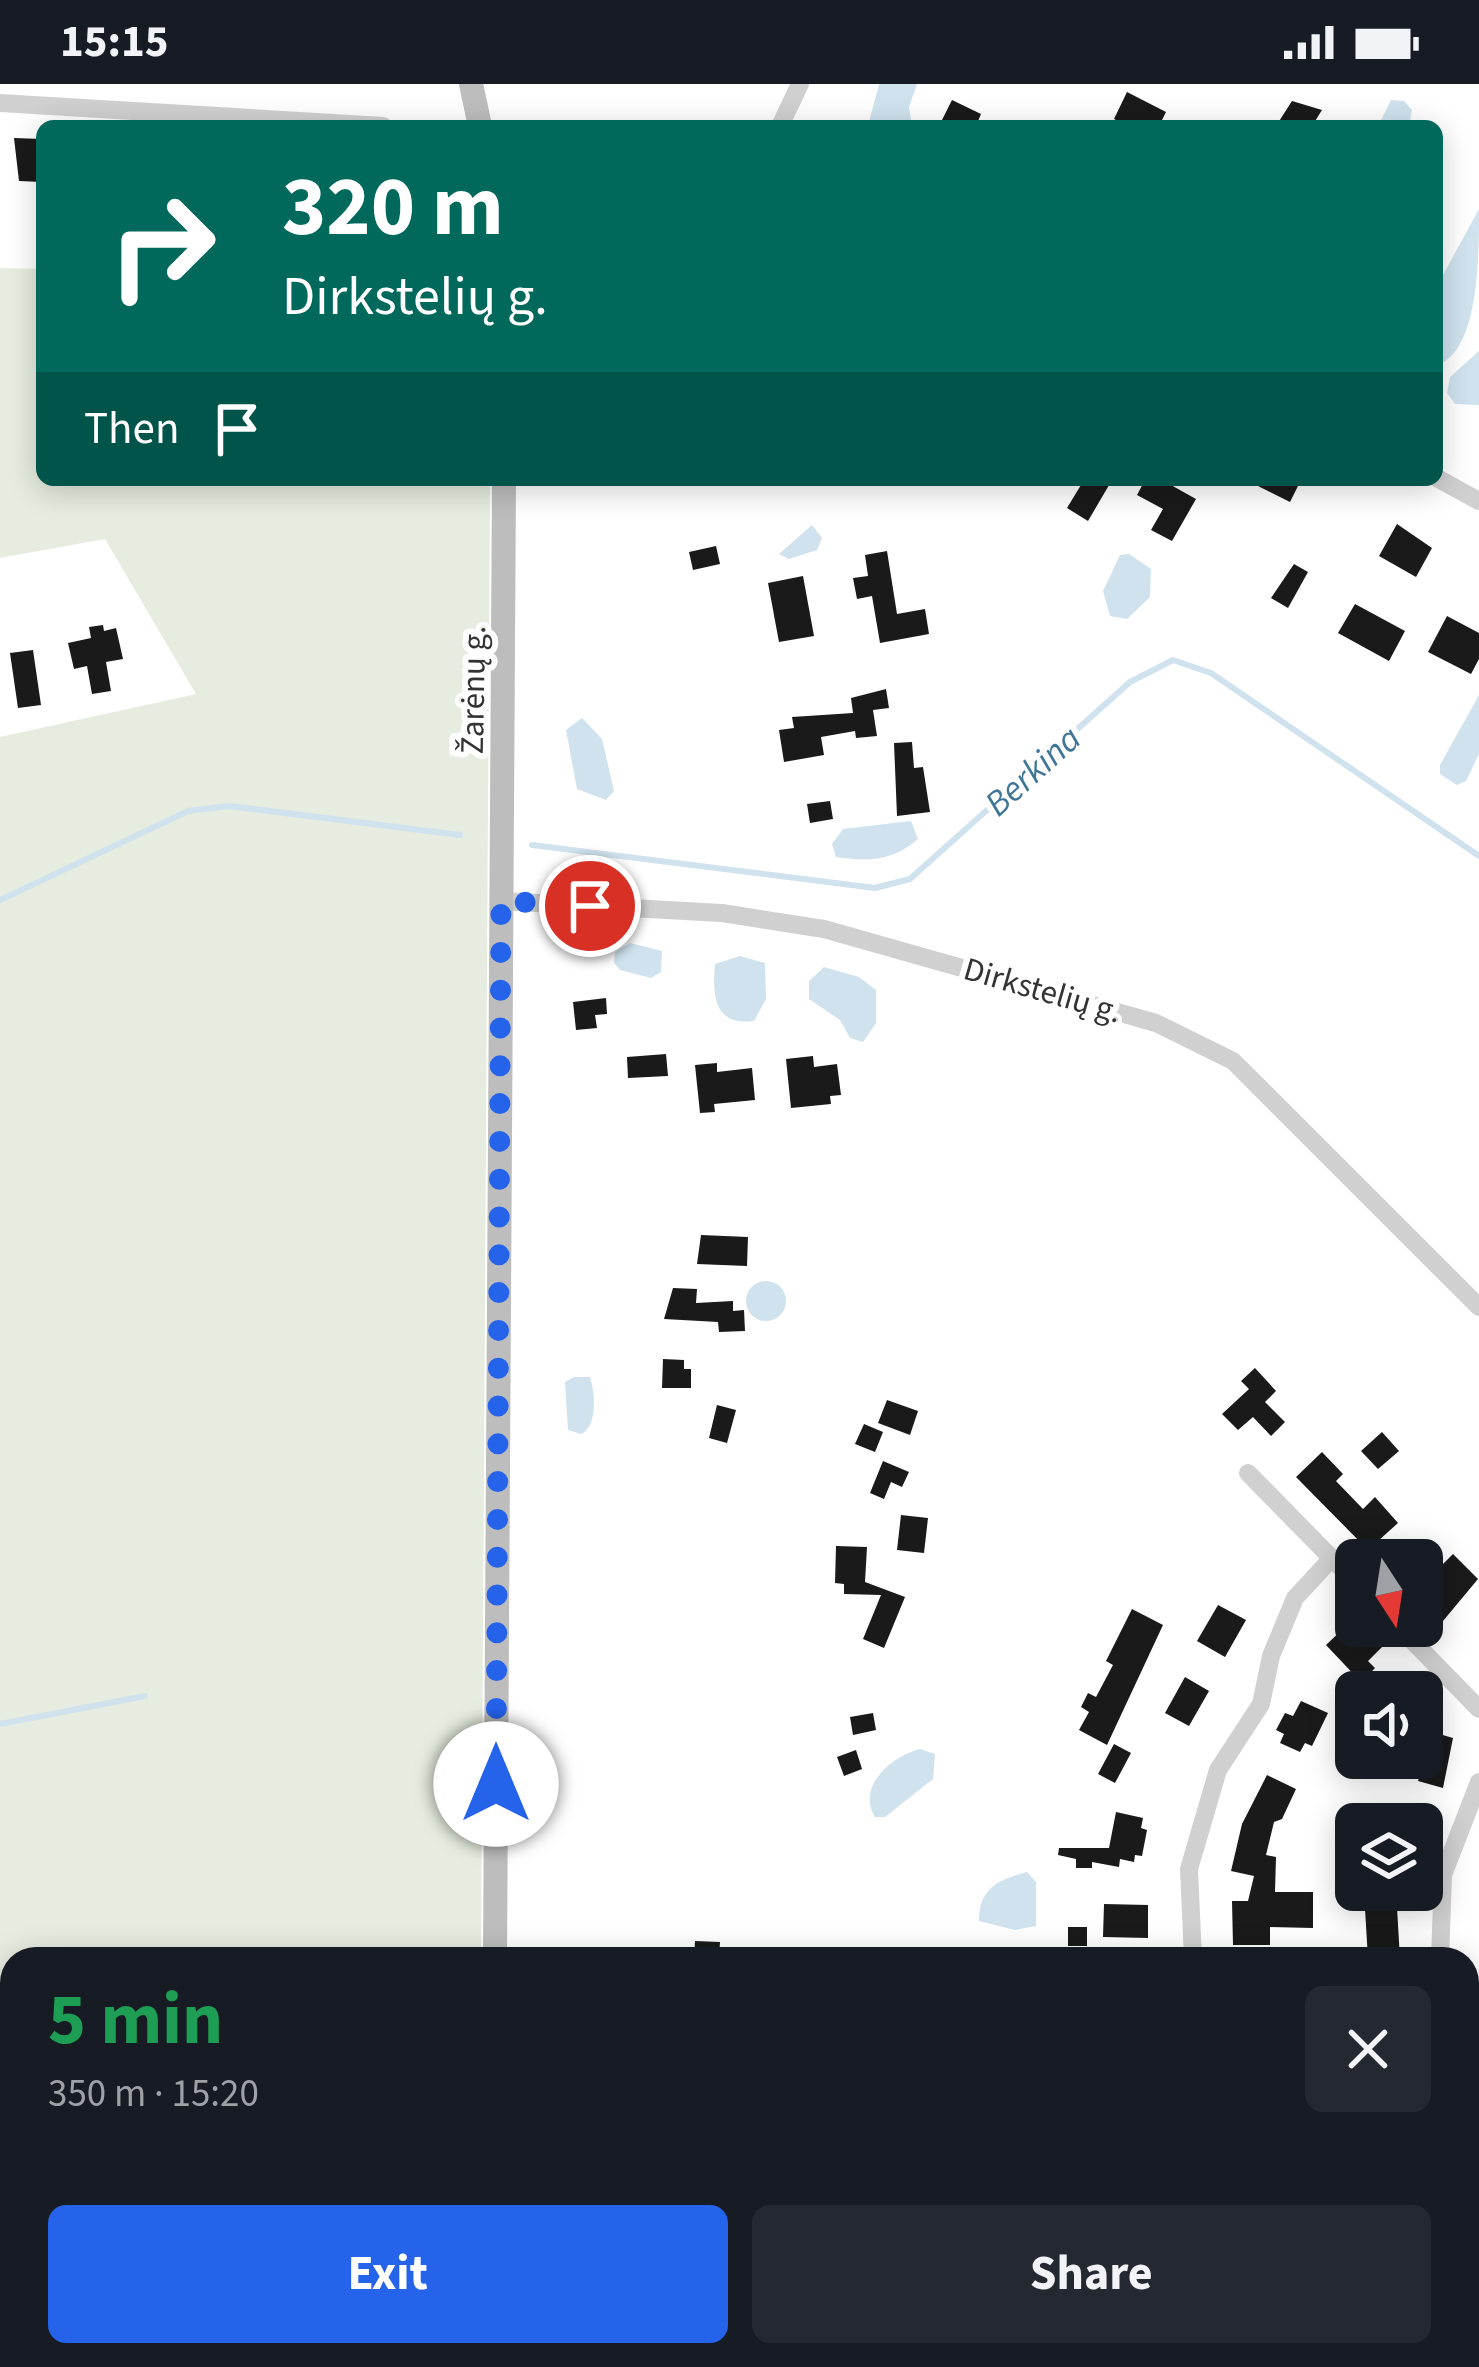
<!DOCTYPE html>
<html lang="en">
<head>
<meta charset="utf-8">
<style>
  :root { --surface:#171b24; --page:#242831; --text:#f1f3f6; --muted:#9ea1a6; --accent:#2563eb }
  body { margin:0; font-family:"Source Sans 3",sans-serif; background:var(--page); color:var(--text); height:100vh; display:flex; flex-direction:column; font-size:45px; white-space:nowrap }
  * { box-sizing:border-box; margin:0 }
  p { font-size:39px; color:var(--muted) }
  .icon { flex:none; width:66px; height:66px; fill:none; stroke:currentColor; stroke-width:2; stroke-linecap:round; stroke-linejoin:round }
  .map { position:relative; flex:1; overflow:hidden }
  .details { position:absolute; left:0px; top:1863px; width:1479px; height:420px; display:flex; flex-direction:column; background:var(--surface); border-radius:36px 36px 0 0; box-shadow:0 6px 30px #0003 }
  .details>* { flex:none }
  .guide { position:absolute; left:36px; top:36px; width:1407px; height:366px; border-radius:18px; box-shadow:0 6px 30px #0003; background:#00695c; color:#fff; overflow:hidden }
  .needle { width:78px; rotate:168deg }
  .tools { position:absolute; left:1335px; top:1455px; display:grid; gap:24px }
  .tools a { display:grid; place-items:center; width:108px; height:108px; border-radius:18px; background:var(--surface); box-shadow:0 6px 30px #0003; font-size:60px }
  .pin { position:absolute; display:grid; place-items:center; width:102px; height:102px; color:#fff; margin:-51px; border:6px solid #fff; border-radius:50%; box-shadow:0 3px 12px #0007 }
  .me { position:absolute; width:132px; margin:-66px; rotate:0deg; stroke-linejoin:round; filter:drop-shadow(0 0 9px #0008) }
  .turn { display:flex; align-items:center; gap:42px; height:252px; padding:0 48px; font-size:54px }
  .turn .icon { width:156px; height:156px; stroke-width:2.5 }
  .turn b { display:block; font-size:84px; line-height:102px }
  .then { display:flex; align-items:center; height:114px; padding:0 48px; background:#0003; gap:24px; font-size:45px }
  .round { display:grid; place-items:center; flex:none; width:126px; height:126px; border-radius:18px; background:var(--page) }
  .headline { display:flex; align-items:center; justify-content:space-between; height:204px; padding:0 48px }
  h1 { font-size:72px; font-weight:700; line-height:90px; color:#1e9e55 }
  .action { display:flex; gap:24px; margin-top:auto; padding:24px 48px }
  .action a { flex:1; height:138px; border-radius:18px; background:var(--accent); color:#fff; font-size:48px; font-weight:700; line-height:138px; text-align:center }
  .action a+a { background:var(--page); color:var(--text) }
  .status { display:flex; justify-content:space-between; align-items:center; height:84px; padding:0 60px; background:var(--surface); direction:ltr }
  .status svg { height:33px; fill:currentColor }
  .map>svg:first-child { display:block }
  .green { fill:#e6ecdf }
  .water { fill:#cfe2ee }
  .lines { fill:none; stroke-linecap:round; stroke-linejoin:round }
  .stream { stroke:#cfe2ee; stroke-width:6 }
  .building { fill:#1a1a1a }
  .street { stroke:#d0d0d0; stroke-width:18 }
  .secondary { stroke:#bdbdbd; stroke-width:24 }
  .route { stroke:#2563eb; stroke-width:21; stroke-dasharray:0 37.8 }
  .labels { text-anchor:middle; stroke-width:12; stroke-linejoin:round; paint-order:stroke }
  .street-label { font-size:33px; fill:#333; stroke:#fff }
  .water-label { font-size:36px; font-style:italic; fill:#3f7597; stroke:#fff }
</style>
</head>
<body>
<div class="status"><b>15:15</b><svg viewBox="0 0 49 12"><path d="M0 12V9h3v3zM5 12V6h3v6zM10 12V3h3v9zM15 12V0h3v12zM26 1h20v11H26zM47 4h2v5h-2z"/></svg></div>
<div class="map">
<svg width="1479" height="2283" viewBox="0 0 1479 2283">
  <rect width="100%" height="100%" fill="#fff"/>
  <g class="green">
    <path d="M0 184 42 185V396H490L481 1875H12V2068L0 2092V653L196 610 105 455 0 474Z"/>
    <path d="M0 2128 2 2177 12 2184V2271H483V2283H0Z"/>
  </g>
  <g class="water">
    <path d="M879 0H917L909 23 912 42H868Z"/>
    <path d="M1391 16 1404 17 1412 26 1409 42H1378Z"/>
    <path d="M1479 125C1479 173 1479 265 1438 281L1437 202Z"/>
    <path d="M1479 267V321L1455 320 1447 309 1450 293Z"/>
    <path d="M812 441 822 454 817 466 789 475 779 470Z"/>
    <path d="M1129 470 1151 485 1150 513 1127 535 1110 532 1103 507 1120 471Z"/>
    <path d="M1479 611V670L1466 697 1457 701 1440 690V681Z"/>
    <path d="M582 634 602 655 614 707 606 716 577 705 566 646Z"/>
    <path d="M911 737 918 755C892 777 869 778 836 773L832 760 843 745Z"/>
    <path d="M630 859 662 867 661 888 651 894 620 886 614 879 615 868Z"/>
    <path d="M740 872 765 879 766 915 754 937C715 942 712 914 715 880Z"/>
    <path d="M824 883 859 893 876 906V939L863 958 850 954 840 936 809 915V897Z"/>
    <circle cx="766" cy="1217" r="20"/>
    <path d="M574 1293H590C595 1309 598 1342 581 1350L568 1346 565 1298Z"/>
    <path d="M920 1665 935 1670 933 1695 885 1733H875C856 1702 892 1672 920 1665Z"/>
    <path d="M1027 1788 1036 1798V1842L1015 1846 979 1837C979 1804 998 1796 1027 1788Z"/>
    <path d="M12 2068V2184H6L0 2092Z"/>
  </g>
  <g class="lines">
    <g class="stream">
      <path d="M532 761 875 804 910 795 1130 598 1173 576 1211 589 1479 772"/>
      <path d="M0 816 188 727 229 722 460 751"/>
      <path d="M0 1640 145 1612"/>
    </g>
  </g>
  <g class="building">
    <path d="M1127 8 1166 28 1159 42H1128L1114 35Z"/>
    <path d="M952 16 981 30 976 42H939Z"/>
    <path d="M1292 17 1322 26 1312 42H1276Z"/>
    <path d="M14 54 42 55V98L19 97Z"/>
    <path d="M1084 396H1112L1088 437 1067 424Z"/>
    <path d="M1145 396H1162L1196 415 1172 457 1151 446 1163 425 1137 411Z"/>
    <path d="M1246 396H1301L1290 418Z"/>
    <path d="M1397 440 1432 464 1416 493 1379 472Z"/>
    <path d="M716 462 720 480 693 486 689 468Z"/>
    <path d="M887 467 897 530 925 525 929 550 880 559 872 512 857 515 853 494 868 492 865 471Z"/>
    <path d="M1294 480 1308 488 1288 524 1271 514Z"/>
    <path d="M803 492 814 552 779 558 768 499Z"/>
    <path d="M1355 520 1405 547 1389 577 1338 549Z"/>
    <path d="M1447 532 1479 549V575L1471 590 1428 568Z"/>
    <path d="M103 541 104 547 116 544 123 575 106 578 111 607 92 610 87 582 74 585 68 559 91 554 89 543Z"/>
    <path d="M33 566 41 621 18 624 10 569Z"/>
    <path d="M886 605 889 624 873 626 877 652 856 654 855 647 821 653 824 671 784 678 779 646 794 644 792 633 853 629 851 614Z"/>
    <path d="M912 658 914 684 923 683 930 728 897 732 894 659Z"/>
    <path d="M830 717 833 735 810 739 807 720Z"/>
    <path d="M606 914 607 930 595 931 597 944 576 946 573 918Z"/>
    <path d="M666 970 668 992 628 994 627 973Z"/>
    <path d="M813 972 814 983 837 980 841 1011 830 1012 831 1020 791 1024 786 975Z"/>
    <path d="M717 979V988L752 984 755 1016 714 1020 715 1028 700 1029 695 981Z"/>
    <path d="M701 1151 748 1153 747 1182 697 1180Z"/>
    <path d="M673 1204 697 1205 696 1219 733 1217V1227L744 1226 745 1247 719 1248 718 1238 664 1235Z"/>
    <path d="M663 1275 684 1276V1285H691V1304H662Z"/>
    <path d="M1255 1284 1276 1307 1265 1318 1285 1338 1271 1352 1253 1333 1238 1346 1222 1330 1249 1305 1241 1297Z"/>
    <path d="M887 1316 918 1327 910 1351 878 1339Z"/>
    <path d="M717 1321 736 1326 727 1359 709 1354Z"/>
    <path d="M864 1340 883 1348 875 1368 855 1360Z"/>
    <path d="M1382 1348 1399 1367 1378 1385 1361 1367Z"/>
    <path d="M1322 1368 1343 1390 1336 1397 1363 1425 1375 1413 1398 1439 1368 1466 1296 1393Z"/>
    <path d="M883 1377 909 1388 902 1403 891 1398 884 1415 870 1409Z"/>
    <path d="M901 1431 928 1434 924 1469 897 1466Z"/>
    <path d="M836 1462 867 1463 865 1498 905 1513 884 1564 863 1555 881 1511 844 1510V1500L835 1499Z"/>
    <path d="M1453 1470 1478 1495 1443 1537 1426 1520 1431 1515 1422 1501Z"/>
    <path d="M1218 1521 1246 1536 1225 1573 1197 1557Z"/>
    <path d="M1132 1525 1163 1541 1107 1661 1079 1646 1089 1628 1081 1623 1088 1609 1096 1613 1113 1581 1106 1577Z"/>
    <path d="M1348 1540 1362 1554 1368 1547 1383 1562 1368 1577 1375 1584 1361 1598 1326 1561Z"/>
    <path d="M1185 1593 1209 1607 1189 1642 1165 1629Z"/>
    <path d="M1301 1617 1328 1629 1312 1662 1305 1659 1300 1668 1280 1659 1284 1650 1276 1646 1285 1629 1293 1632Z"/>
    <path d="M873 1629 876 1646 853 1651 850 1633Z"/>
    <path d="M1422 1645 1453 1654 1443 1704 1418 1697 1425 1675Z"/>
    <path d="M1114 1660 1131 1669 1115 1699 1098 1690Z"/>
    <path d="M856 1666 862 1685 844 1692 837 1673Z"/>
    <path d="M1267 1691 1296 1705 1282 1735 1274 1738 1266 1771 1276 1773 1275 1808H1313V1844L1270 1843V1861H1233L1232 1817H1248L1254 1792 1231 1787 1242 1740Z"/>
    <path d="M1384 1723 1430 1735V1740H1380Z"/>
    <path d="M1116 1728 1143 1734 1141 1744 1147 1746 1142 1772 1135 1771 1134 1778 1120 1775 1119 1783 1092 1778V1784H1076V1775L1058 1771 1059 1764H1109Z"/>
    <path d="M1396 1806 1400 1875H1368L1364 1808Z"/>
    <path d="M1104 1820 1148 1821V1854L1103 1853Z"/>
    <rect x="1068" y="1843" width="19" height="19"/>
    <path d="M695 1857 720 1858 719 1875H694Z"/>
  </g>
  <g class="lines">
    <g class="street">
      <path d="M0 19 383 42"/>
      <path d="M780 42 800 0"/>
      <path d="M1437 394 1479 417"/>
      <path d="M501 817 722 829 824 845 1156 939 1233 977 1479 1223"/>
      <path d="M1248 1389 1356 1499"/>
      <path d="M1398 1542 1479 1625"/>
      <path d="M1193 1875 1189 1785 1218 1686 1261 1620 1271 1572 1295 1514 1332 1474"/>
      <path d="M1440 1875 1443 1791 1479 1698"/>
      <path d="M1004 2271 1005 2283"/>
      <path d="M1245 2271 1247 2283"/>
      <path d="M740 2283 741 2271"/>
    </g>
    <g class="secondary">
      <path d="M471 0 480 42"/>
      <path d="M495 1875 504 396"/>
      <path d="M492 2283 493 2271"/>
    </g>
  </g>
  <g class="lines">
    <path class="route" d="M496 1700 501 817 590 822"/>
  </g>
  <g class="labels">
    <g class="street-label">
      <text transform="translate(472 606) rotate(-89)" y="12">Žarėnų g.</text>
      <text transform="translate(1043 905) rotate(16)" y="12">Dirkstelių g.</text>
    </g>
    <g class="water-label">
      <text transform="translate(1032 686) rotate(-42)" y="13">Berkina</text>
    </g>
  </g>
</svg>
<div class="tools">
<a><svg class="needle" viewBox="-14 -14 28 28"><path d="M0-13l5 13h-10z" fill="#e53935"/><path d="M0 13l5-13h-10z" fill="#9ea1a6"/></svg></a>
<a><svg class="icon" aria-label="sound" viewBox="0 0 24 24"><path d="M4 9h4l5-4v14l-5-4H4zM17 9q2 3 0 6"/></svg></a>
<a><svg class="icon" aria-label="layers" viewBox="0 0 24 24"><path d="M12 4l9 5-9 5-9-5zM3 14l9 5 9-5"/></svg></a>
</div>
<div class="pin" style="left:590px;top:822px;background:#d93025"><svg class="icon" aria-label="arrive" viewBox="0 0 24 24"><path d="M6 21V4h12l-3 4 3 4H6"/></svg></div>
<svg class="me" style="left:496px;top:1700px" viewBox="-20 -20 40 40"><circle r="19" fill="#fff"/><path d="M0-13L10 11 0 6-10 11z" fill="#2563eb"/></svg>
<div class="guide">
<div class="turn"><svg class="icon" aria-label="right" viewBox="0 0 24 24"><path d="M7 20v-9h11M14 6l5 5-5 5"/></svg><div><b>320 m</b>Dirkstelių g.</div></div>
<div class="then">Then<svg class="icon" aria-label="arrive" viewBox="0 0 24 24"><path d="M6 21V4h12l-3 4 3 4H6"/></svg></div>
</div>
<section class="details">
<div class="headline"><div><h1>5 min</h1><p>350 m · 15:20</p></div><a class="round"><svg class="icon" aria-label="close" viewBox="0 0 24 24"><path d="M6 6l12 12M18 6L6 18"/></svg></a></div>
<div class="action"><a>Exit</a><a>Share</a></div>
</section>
</div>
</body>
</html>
